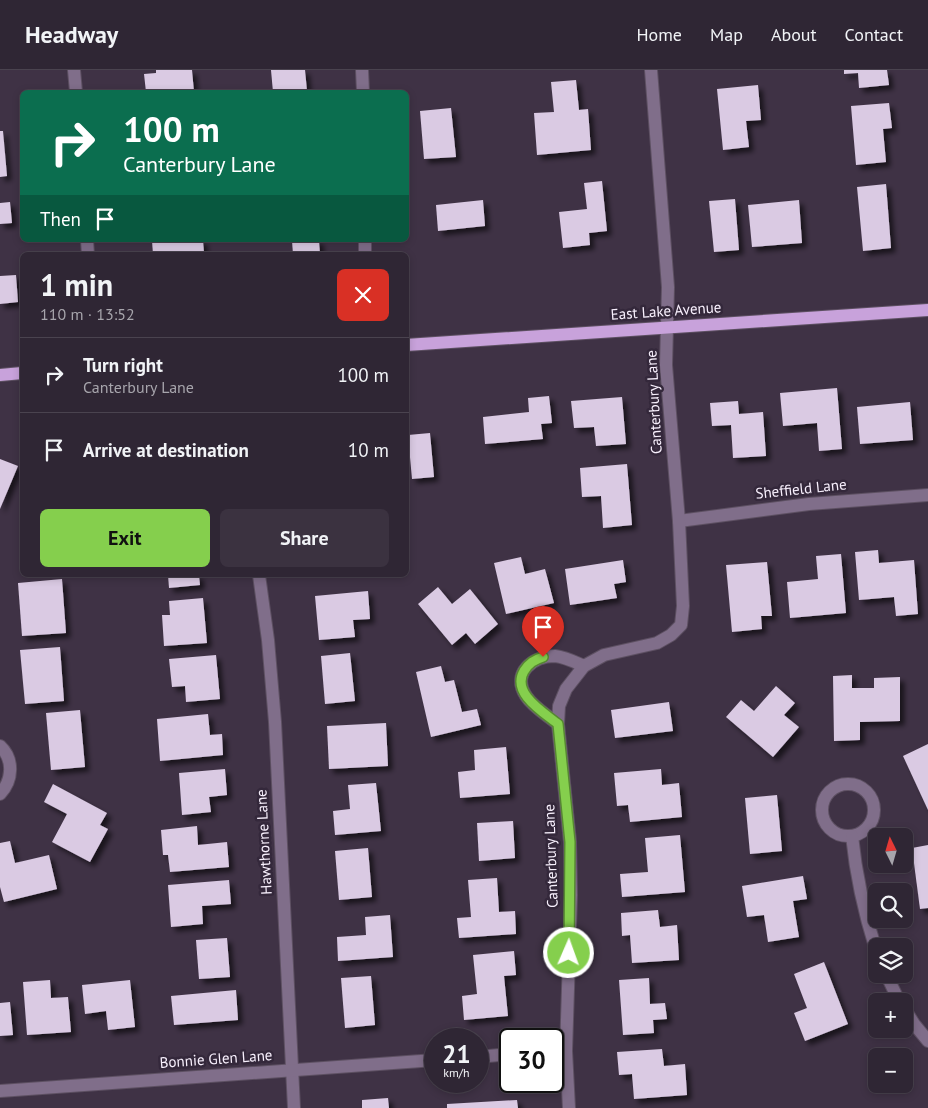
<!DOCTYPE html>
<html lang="en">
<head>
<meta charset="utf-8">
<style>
  :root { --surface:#2f2634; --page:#3b3240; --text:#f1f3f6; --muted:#a7a5ac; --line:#4a434f; --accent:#85cf4d }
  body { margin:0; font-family:"PT Sans",sans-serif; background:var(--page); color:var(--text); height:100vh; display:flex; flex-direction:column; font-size:19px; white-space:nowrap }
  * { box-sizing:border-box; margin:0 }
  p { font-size:16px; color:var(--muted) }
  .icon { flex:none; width:28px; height:28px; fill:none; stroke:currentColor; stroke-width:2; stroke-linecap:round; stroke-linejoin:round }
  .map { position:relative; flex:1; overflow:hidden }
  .side { position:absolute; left:20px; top:182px; width:389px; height:325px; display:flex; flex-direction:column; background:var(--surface); border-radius:8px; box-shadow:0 2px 8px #0003,0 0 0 1px var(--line) }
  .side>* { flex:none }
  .top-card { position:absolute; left:20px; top:20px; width:389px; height:152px; border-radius:8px; box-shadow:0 2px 8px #0003,0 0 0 1px var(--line); background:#0b6e4f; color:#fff; overflow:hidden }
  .needle { width:32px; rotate:355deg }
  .buttons { position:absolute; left:868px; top:758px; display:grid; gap:10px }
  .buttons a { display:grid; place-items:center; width:45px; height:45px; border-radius:8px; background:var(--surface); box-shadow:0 2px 8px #0003,0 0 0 1px var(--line); font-size:25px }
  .speed { position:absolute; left:424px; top:958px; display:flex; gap:10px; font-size:25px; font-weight:700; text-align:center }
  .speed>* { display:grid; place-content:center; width:65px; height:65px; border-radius:50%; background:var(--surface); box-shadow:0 2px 8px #0003,0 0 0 1px var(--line); line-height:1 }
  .speed small { font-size:12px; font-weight:400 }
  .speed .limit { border:2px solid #111; border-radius:8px; background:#fff; color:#111 }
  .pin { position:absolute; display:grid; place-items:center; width:42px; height:42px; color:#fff; margin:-51px -21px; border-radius:50% 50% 50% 0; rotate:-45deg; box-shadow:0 0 5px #0007 }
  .pin .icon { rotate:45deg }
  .me { position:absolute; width:55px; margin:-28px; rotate:2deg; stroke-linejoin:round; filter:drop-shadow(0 0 4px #0008) }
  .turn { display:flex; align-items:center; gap:18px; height:105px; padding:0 20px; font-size:22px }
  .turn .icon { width:65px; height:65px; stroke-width:2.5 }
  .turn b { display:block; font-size:35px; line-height:42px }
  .then { display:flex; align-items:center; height:48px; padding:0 20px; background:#0003; gap:10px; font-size:19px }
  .round { display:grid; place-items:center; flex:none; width:52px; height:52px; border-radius:8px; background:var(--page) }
  .head { display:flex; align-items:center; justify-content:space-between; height:85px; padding:0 20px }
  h1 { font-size:30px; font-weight:600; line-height:38px }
  .button { display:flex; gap:10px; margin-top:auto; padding:10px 20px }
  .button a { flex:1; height:58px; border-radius:8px; background:var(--accent); color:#111; font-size:20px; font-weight:600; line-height:58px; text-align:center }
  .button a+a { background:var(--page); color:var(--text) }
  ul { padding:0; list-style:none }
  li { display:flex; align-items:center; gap:15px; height:75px; padding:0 20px; border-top:1px solid var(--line) }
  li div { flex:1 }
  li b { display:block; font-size:19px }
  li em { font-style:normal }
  header { display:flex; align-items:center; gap:30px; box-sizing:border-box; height:70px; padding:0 25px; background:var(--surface); border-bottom:1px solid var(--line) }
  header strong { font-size:24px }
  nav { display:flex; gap:28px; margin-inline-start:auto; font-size:18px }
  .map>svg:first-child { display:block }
  .building { fill:#dacae3; filter:url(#shadow) }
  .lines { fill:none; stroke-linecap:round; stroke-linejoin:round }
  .minor-casing { stroke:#5d5062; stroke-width:14 }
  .tertiary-casing { stroke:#5d5062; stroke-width:14 }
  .primary-casing { stroke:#5d5062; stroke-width:14 }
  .minor { stroke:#806e8a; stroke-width:12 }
  .tertiary { stroke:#806e8a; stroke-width:12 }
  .primary { stroke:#c8a2db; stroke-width:12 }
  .route-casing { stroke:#568732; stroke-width:12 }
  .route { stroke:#85cf4d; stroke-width:9 }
  .labels { text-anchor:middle; stroke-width:5; stroke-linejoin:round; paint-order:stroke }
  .street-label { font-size:15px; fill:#f8f0fd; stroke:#34283b }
</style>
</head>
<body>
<header>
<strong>Headway</strong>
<nav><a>Home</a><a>Map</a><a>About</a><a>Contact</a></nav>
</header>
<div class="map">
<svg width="928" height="1038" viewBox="0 0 928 1038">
  <defs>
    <filter id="shadow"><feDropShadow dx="4.5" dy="4.5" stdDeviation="2.5" flood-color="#0009"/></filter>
  </defs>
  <rect width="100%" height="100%" fill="#3f3245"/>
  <g class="building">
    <path d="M156 0H192L194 22H146L144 4 156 3Z"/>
    <path d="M271 0H305L307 21 273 22Z"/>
    <path d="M844 0H887L889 15 859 18 858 3 844 4Z"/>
    <path d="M576 10 579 40 588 39 591 80 537 85 534 43 554 42 551 12Z"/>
    <path d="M758 15 761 50 746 51 749 77 723 80 717 19Z"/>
    <path d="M889 33 892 58 883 59 886 92 856 95 851 36Z"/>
    <path d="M451 38 456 87 424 89 420 41Z"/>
    <path d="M0 61H3L7 106 0 107Z"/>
    <path d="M602 111 607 161 589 163 590 175 563 178 559 142 587 139 584 113Z"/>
    <path d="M886 114 891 178 863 181 857 117Z"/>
    <path d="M735 129 739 180 714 182 709 131Z"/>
    <path d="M483 130 485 156 438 161 436 135Z"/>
    <path d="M799 130 802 173 752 177 748 135Z"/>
    <path d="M10 132 12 153 0 154V133Z"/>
    <path d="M152 170H203L204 183 153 185Z"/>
    <path d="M292 170H319L320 185H293Z"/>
    <path d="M16 205 18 232 0 234V206Z"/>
    <path d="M837 318 842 379 819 381 817 353 783 356 780 323Z"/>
    <path d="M549 326 552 353 541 354 543 369 485 374 483 347 529 342 528 328Z"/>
    <path d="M622 327 626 374 596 376 594 357 574 358 571 331Z"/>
    <path d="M738 331 739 344 763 342 766 386 733 388 731 355 712 356 710 333Z"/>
    <path d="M910 332 913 370 860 374 857 337Z"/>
    <path d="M430 363 434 407 412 409 408 365Z"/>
    <path d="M0 389 18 396 0 439Z"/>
    <path d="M627 394 632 455 603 458 601 426 582 427 580 398Z"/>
    <path d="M878 480 879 493 914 490 918 544 896 546 894 527 859 530 855 482Z"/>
    <path d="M841 484 846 543 790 548 787 512 818 509 816 486Z"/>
    <path d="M521 487 525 504 545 499 554 533 506 544 494 493Z"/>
    <path d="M623 490 626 512 614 514 617 528 570 535 565 499Z"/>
    <path d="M767 492 772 546H761L762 559 732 562 726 495Z"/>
    <path d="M168 505H199L200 515 169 518Z"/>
    <path d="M62 509 66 563 22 566 18 513Z"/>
    <path d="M438 517 452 534 470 519 498 554 475 574 466 563 452 575 418 534Z"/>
    <path d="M368 521 370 549 353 550 355 567 319 570 315 526Z"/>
    <path d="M203 528 207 573 164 576 162 545H170L169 531Z"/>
    <path d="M60 577 64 631 25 634 20 580Z"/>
    <path d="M350 583 355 631 325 634 321 586Z"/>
    <path d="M216 585 220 629 186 632 185 616 172 617 169 589Z"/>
    <path d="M441 596 445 612 454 610 462 642 477 639 481 655 431 667 416 602Z"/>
    <path d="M852 605V618H874V608L900 607V651L860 652V670L834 671 833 606Z"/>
    <path d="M776 616 795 633 784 645 799 657 773 687 726 647 741 630 754 641Z"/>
    <path d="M669 632 673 661 615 668 611 640Z"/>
    <path d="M80 640 85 697 51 700 46 643Z"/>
    <path d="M208 644 210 665 222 664 223 685 160 691 157 649Z"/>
    <path d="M386 653 388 696 329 699 327 656Z"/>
    <path d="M928 674V740L903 686Z"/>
    <path d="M506 677 510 724 460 728 458 702 475 700 474 680Z"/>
    <path d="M225 699 227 725 209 727 211 742 182 745 179 703Z"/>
    <path d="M661 699 662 715 679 713 682 747 630 752 628 735 617 736 614 703Z"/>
    <path d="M376 713 381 761 335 765 333 741 350 739 348 715Z"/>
    <path d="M53 714 107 743 100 755 108 759 90 792 52 772 67 744 44 732Z"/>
    <path d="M777 725 782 781 750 784 745 728Z"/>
    <path d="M513 751 515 788 479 791 477 753Z"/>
    <path d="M197 756 198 775 227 772 229 797 170 802 168 785H163L161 760Z"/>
    <path d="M680 765 685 822 622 827 620 804 648 802 645 768Z"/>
    <path d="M10 771 15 793 49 785 57 819 4 832 0 817V773Z"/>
    <path d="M928 775V838L920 839 912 778Z"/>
    <path d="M368 778 372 827 339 830 335 781Z"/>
    <path d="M803 806 807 829 793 831 799 867 768 872 764 845 747 847 742 816Z"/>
    <path d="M497 808 499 842 515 841 516 864 459 868 457 848 471 847 468 810Z"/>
    <path d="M229 810 231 834 202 836 203 854 171 857 168 815Z"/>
    <path d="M658 840 660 857 677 855 679 890 632 893 630 865 622 866 621 843Z"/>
    <path d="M390 845 393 887 338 891 337 867 366 865 365 847Z"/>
    <path d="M227 868 230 907 199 909 196 870Z"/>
    <path d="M514 881 516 905 504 906 508 946 464 950 462 926 477 924 473 885Z"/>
    <path d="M824 892 848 954 805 971 794 943 807 938 794 904Z"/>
    <path d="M371 906 375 955 345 958 341 908Z"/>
    <path d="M649 908 650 934 665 933 667 949 653 950 654 963 623 965 619 910Z"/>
    <path d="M50 910 51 928 68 927 71 962 27 965 23 912Z"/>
    <path d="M130 910 135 957 108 960 106 941 85 944 82 915Z"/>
    <path d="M236 920 238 950 174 955 171 926Z"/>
    <path d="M10 932 13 965 0 966V933Z"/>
    <path d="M662 979 664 996 685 994 687 1025 634 1029 632 1004 619 1005 617 982Z"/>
    <path d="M388 1028 389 1038H362V1030Z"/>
    <path d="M517 1030 518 1038H447V1034Z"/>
  </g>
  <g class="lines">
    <defs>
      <g id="minor">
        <path d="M362 0 363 22"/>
        <path d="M365 170V185"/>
        <path d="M679 451 809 434 928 425"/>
        <path d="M259 505 268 570 275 652 294 1038"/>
        <path d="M558 654C547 645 533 637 526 626 511 603 533 586 555 586 565 587 575 592 584 596"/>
        <path d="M0 676C14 689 13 710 0 724"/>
        <circle cx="848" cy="740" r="26"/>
        <path d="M852 766C856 806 864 842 876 880"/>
        <path d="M886 904 899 931"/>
        <path d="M904 938 914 954 928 971"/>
        <path d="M552 982 566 981"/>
        <path d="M478 987 510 984"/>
        <path d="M0 1021 435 990"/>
        <path d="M569 1038 566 981 571 825 570 772 558 654 559 636 566 619 584 596 604 585 657 573 671 565 681 555 683 536 679 451 666 295 668 217 651 0"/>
      </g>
      <g id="tertiary">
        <path d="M74 0 76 22"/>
        <path d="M87 170 88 185"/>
      </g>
      <g id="primary">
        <path d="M406 275 928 240"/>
        <path d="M0 305 22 303"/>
      </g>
    </defs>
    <use href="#minor" class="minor-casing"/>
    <use href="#tertiary" class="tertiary-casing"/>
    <use href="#primary" class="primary-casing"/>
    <use href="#minor" class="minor"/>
    <use href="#tertiary" class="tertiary"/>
    <use href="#primary" class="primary"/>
  </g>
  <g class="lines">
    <defs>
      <path id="route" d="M543 587C534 590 529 593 524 601 511 623 543 642 558 654L570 772 569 883"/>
    </defs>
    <use href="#route" class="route-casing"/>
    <use href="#route" class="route"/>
  </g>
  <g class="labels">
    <g class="street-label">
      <text transform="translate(666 241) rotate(-4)" y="5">East Lake Avenue</text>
      <text transform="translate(654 332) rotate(-93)" y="5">Canterbury Lane</text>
      <text transform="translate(801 419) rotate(-6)" y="5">Sheffield Lane</text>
      <text transform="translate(264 772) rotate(-93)" y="5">Hawthorne Lane</text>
      <text transform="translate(551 786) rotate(-92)" y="5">Canterbury Lane</text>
      <text transform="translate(216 989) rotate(-4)" y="5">Bonnie Glen Lane</text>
    </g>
  </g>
</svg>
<div class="buttons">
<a><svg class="needle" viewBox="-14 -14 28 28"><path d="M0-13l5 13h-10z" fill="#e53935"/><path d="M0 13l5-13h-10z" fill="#a7a5ac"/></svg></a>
<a><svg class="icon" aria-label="search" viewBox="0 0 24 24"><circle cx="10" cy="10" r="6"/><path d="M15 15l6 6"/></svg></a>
<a><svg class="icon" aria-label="layers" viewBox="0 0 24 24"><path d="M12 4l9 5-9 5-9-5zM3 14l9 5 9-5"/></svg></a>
<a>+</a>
<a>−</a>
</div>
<div class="speed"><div>21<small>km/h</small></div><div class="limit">30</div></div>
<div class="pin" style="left:543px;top:587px;background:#d93025"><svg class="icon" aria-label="arrive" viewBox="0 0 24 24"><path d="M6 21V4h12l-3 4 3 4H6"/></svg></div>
<svg class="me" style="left:569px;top:883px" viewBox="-20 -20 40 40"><circle r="17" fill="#85cf4d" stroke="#fff" stroke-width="3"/><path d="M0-11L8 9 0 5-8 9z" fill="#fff"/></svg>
<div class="top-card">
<div class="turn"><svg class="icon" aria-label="right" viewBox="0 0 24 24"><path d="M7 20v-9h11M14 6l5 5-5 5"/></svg><div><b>100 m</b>Canterbury Lane</div></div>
<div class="then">Then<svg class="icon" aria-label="arrive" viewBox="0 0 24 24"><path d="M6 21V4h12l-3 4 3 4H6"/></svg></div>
</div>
<section class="side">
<div class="head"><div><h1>1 min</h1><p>110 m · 13:52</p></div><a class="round" style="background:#d93025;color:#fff"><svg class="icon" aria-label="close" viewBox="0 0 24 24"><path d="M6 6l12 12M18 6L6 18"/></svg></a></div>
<ul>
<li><svg class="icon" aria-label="right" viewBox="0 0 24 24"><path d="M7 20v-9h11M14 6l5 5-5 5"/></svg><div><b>Turn right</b><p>Canterbury Lane</p></div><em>100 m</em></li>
<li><svg class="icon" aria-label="arrive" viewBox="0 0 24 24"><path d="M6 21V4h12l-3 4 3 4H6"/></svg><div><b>Arrive at destination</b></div><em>10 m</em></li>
</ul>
<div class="button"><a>Exit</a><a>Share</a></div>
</section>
</div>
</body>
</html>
